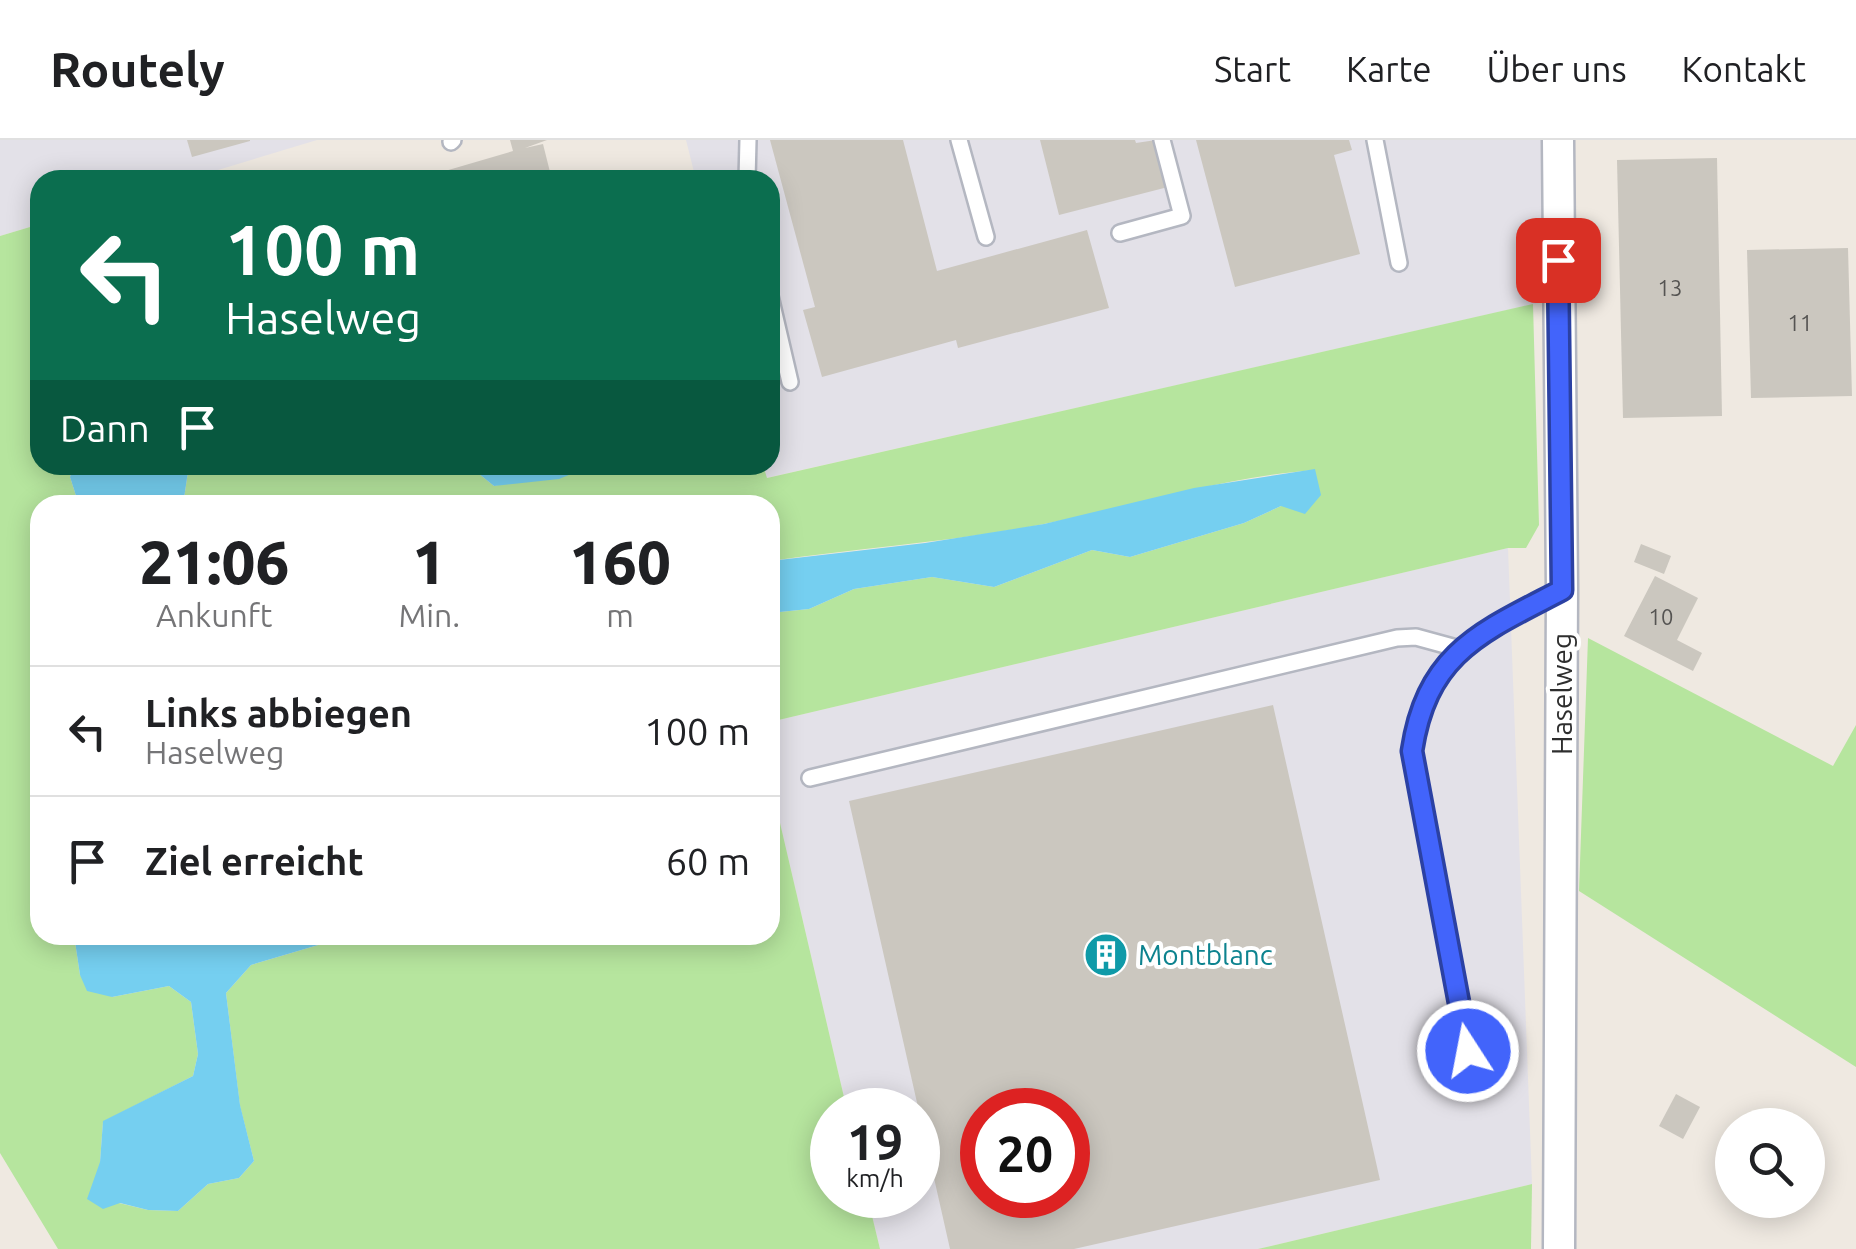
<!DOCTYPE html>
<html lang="de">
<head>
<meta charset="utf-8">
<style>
  :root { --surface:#fff; --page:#f6f6f6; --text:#202124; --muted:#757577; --line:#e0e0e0 }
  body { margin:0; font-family:Ubuntu,sans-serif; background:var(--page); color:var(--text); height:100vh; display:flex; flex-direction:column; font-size:38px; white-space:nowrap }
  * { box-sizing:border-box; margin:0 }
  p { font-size:32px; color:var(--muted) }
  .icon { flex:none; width:55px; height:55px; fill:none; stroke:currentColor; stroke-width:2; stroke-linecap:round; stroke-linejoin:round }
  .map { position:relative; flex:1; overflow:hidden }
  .drawer { position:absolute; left:30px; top:355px; width:750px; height:450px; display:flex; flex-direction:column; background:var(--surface); border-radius:30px; box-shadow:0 5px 25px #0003 }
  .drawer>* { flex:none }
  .hud { position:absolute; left:30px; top:30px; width:750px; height:305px; border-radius:30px; box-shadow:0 5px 25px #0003; background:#0b6e4f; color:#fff; overflow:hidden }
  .controls { position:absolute; left:1715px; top:968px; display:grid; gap:20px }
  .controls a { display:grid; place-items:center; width:110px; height:110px; border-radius:50%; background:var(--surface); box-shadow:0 5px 25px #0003; font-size:50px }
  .speed { position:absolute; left:810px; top:948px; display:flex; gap:20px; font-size:50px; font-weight:700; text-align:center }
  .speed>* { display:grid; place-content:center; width:130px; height:130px; border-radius:50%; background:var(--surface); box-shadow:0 5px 25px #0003; line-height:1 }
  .speed small { font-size:25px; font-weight:400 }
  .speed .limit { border:15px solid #d22; background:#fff; color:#111 }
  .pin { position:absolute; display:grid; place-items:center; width:85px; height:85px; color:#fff; margin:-42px; border-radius:20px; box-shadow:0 5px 15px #0006 }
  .me { position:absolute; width:110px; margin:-55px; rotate:349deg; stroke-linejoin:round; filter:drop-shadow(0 0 8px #0008) }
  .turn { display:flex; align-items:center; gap:35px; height:210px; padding:0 30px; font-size:45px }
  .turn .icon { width:130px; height:130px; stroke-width:2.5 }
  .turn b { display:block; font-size:70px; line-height:85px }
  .then { display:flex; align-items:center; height:95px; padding:0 30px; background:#0003; gap:20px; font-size:38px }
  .eta { display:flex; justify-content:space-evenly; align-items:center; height:170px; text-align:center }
  .eta b { font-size:60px; font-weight:800; line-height:70px }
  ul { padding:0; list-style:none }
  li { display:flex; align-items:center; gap:30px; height:130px; padding:0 30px; border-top:2px solid var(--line) }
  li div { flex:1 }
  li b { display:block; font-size:38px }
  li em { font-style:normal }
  header { display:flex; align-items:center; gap:60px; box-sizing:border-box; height:140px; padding:0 50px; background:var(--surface); border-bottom:2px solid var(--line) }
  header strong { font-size:48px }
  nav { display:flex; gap:55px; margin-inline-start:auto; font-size:35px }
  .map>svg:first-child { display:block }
  .industrial { fill:#e3e1e8; fill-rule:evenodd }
  .green { fill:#b6e59e }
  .water { fill:#75cff0 }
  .building { fill:#cbc7bf; fill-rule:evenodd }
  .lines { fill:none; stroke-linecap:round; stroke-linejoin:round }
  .service-casing { stroke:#b4b7c1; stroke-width:20 }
  .minor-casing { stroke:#b4b7c1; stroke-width:35 }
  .service { stroke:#fff; stroke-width:15 }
  .minor { stroke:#fff; stroke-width:30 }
  .route-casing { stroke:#2b41a3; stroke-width:25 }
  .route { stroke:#4264fb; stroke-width:18 }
  .labels { text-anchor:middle; stroke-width:8; stroke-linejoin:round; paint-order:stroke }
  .number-label { font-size:22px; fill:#555452 }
  .street-label { font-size:28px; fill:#2e2e2e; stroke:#fff }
  .culture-label { font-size:28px; fill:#0d838f; stroke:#fff; text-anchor:start }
</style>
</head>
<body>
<header>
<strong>Routely</strong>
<nav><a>Start</a><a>Karte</a><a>Über uns</a><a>Kontakt</a></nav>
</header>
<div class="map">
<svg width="1856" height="1109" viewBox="0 0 1856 1109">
  <rect width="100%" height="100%" fill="#efe9e1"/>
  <g class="industrial">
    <path d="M0 0H317L185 40H40V84L0 96Z"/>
    <path d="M686 0H1573L1574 155 766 338 763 325H770V40H696Z"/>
    <path d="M1508 408 1532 1044 1258 1109H880L867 1055H918V970H847L770 640V582ZM982 970H1068V1055H982Z"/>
  </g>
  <g class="green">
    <path d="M40 84V325H74L70 337 79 365H40V795H74L80 835 112 857 169 846 191 862 198 914 193 936 103 982 100 1022 119 1063 148 1070 178 1071 208 1044 239 1038 254 1021 240 966 226 853 251 825 352 795H770V640L847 970H832V1055H867L880 1109H58L0 1013V96Z"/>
    <path d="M1533 164 1539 385 1526 408H1508L770 582V473L809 469 854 449 932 437 994 447 1092 410 1130 417 1244 383 1281 366 1315 330C1223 337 1135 366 1044 384 954 402 861 408 770 421V365H183L189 325H468L494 346 593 325H763L767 338Z"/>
    <path d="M1588 498 1833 626 1856 585V927L1579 751Z"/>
    <path d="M1532 1044 1531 1109H1258Z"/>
  </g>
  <g class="water">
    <path d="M74 325H189L183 365H79L70 337Z"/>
    <path d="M468 325H593L559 339 494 346Z"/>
    <path d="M1315 329 1321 355 1305 374 1281 366 1244 383 1130 417 1092 410 994 447 932 437 854 449 809 469 770 473V421L925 403 1044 384 1194 348Z"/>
    <path d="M74 795H352L251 825 226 853 240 965 254 1021 239 1038 208 1044 178 1071 148 1070 120 1063 103 1069 87 1059 100 1022 103 981 193 936 198 914 191 862 169 846 112 857 87 851 80 835Z"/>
  </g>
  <g class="building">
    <path d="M187 0H250V1L192 17Z"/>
    <path d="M510 0H547L525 8 543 4 552 40H447L445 31 513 11Z"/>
    <path d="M770 0H903L937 131 1087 90 1109 168 958 208 956 200 822 237 803 170 815 167Z"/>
    <path d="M1040 0H1135L1136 3 1156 0 1168 47 1059 75Z"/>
    <path d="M1196 0H1349L1352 10 1334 15 1360 114 1235 147Z"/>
    <path d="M1717 18 1722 276 1623 278 1617 20Z"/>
    <path d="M1848 108 1852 256 1751 258 1747 110Z"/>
    <path d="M1641 404 1671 416 1664 434 1634 422Z"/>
    <path d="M1655 436 1698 458 1677 500 1702 513 1693 531 1624 496Z"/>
    <path d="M1273 565 1380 1040 1074 1109H950L849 661ZM982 970H1068V1055H982Z"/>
    <path d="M1676 954 1700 967 1683 999 1659 986Z"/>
  </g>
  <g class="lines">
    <defs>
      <g id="service">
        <path d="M959 0 986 97"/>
        <path d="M1375 0 1399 123"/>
        <path d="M451 2 453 0"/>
        <path d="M747 40 748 0"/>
        <path d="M1120 93 1182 76 1162 0"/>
        <path d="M770 156 790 242"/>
        <path d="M810 638 1397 498 1416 497 1460 509"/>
        <path d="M1468 911 1413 611C1427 511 1482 492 1562 449"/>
      </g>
      <path id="minor" d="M1558 0 1562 449 1559 1109"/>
    </defs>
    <use href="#service" class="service-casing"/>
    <use href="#minor" class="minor-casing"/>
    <use href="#service" class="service"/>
    <use href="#minor" class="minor"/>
  </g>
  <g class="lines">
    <defs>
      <path id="route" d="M1468 911 1412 611C1427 512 1482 492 1562 450L1558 120"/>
    </defs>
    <use href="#route" class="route-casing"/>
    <use href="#route" class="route"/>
  </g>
  <defs>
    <symbol id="building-disc" viewBox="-11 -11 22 22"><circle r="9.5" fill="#0f9aa8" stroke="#fff"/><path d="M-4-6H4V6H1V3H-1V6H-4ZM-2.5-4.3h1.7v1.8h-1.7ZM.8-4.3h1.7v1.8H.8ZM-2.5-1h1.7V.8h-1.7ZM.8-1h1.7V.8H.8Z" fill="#fff"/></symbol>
  </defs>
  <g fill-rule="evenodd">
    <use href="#building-disc" x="1081" y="790" width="50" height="50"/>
  </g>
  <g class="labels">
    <g class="number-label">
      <text x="1670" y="156">13</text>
      <text x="1800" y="191">11</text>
      <text x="1661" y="485">10</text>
    </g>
    <g class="street-label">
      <text transform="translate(1562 554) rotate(-90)" y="10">Haselweg</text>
    </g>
    <g class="culture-label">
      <text x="1138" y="825">Montblanc</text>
    </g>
  </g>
</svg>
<div class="controls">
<a><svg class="icon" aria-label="search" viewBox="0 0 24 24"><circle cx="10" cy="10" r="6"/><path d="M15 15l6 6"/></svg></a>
</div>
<div class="speed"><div>19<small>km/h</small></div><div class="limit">20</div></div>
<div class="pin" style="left:1558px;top:120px;background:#d93025"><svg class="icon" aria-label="arrive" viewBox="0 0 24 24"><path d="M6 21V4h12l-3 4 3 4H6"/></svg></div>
<svg class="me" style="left:1468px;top:911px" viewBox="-20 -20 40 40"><circle r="17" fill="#4264fb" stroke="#fff" stroke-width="3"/><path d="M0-11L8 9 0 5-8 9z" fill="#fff"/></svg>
<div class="hud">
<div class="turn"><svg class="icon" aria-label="left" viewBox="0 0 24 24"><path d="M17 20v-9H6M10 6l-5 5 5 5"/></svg><div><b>100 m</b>Haselweg</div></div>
<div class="then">Dann<svg class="icon" aria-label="arrive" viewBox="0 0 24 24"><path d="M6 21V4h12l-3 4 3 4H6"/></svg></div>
</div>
<section class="drawer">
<div class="eta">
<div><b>21:06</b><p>Ankunft</p></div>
<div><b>1</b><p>Min.</p></div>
<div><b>160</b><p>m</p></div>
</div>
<ul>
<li><svg class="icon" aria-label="left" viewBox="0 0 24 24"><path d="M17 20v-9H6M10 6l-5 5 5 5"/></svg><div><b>Links abbiegen</b><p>Haselweg</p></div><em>100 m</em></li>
<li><svg class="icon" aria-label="arrive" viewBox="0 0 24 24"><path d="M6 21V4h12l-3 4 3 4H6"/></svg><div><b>Ziel erreicht</b></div><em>60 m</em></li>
</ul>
</section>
</div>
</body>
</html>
